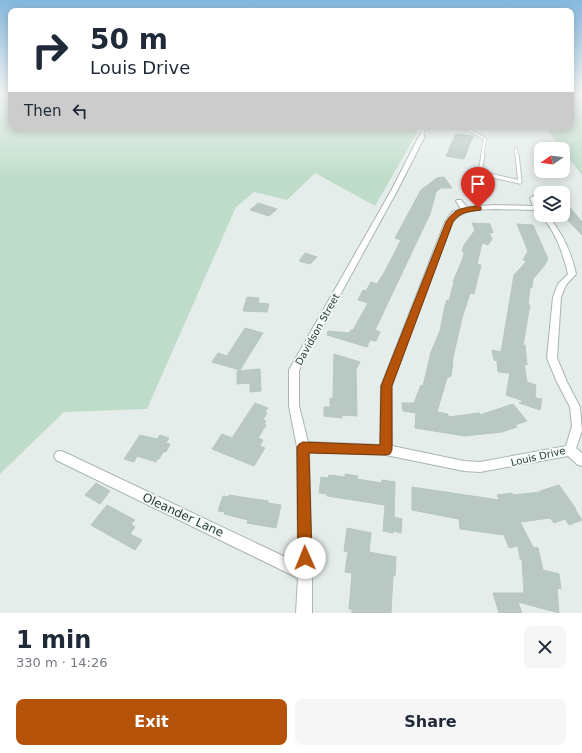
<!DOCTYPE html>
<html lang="en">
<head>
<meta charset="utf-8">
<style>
  :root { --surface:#fff; --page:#f6f6f7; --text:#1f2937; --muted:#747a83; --accent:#b45309 }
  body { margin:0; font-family:"DejaVu Sans",sans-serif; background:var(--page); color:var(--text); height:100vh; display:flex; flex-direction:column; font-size:15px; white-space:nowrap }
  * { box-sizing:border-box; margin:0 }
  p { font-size:13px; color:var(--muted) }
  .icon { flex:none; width:22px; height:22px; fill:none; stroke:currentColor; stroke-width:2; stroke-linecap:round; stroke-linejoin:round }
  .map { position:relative; height:613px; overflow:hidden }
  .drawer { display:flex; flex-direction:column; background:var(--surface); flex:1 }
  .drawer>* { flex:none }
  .banner { position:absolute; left:8px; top:8px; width:566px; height:122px; border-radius:8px; box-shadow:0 2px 10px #0003; background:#fff; color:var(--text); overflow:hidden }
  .needle { width:26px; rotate:257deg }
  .tools { position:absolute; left:534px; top:142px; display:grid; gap:8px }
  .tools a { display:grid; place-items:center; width:36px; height:36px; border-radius:8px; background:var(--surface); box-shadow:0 2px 10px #0003; font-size:20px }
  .pin { position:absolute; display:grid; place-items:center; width:34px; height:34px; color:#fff; margin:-41px -17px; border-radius:50% 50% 50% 0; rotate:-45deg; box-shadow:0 0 4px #0007 }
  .pin .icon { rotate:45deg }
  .me { position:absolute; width:44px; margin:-22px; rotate:359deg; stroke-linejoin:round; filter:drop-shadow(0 0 3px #0008) }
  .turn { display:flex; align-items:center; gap:14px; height:84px; padding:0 16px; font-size:18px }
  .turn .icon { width:52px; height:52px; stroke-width:2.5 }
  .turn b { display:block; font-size:28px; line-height:34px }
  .then { display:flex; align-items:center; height:38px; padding:0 16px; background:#0003; gap:8px; font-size:15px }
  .round { display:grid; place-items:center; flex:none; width:42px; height:42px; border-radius:8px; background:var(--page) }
  .overview { display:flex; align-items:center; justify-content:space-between; height:68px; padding:0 16px }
  h1 { font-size:24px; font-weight:700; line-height:30px }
  .button { display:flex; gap:8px; margin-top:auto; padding:8px 16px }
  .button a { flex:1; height:46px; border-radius:8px; background:var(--accent); color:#fff; font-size:16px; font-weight:700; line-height:46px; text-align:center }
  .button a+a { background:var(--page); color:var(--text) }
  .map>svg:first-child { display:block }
  .green { fill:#bfdcca }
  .building { fill:#bac8c3; stroke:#b7c6c2 }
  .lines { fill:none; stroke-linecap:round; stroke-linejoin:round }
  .lane-far1-casing { stroke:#a8b5b2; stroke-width:3.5 }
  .lane-casing { stroke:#a8b5b2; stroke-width:5 }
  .street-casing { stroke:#a8b5b2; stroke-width:2 }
  .lane-far1 { stroke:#fff; stroke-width:2.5 }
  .lane { stroke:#fff; stroke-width:3.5 }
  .street { fill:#fff; fill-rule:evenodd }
  .route { fill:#b45309; stroke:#753606 }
  .labels { text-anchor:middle; stroke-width:3.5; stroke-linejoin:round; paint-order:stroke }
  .street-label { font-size:10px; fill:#253e3a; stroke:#f5faf8 }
  .near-street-label { font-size:12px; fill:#253e3a; stroke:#f5faf8 }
</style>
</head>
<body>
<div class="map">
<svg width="582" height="613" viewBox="0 0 582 613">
  <rect width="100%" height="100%" fill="#e5edea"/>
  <g class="green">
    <path d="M0 93H11V127H414L417 133 375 206 315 173 287 200 254 192 236 207 147 409 64 412 0 474Z"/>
    <path d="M571 93H582V175L545 127H571Z"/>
  </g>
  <g class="building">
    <path d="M456 134 473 136 464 159 446 156Z"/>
    <path d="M444 177 452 188H441L436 192 430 214 375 330 380 332 376 341 370 340 367 347 327 335 328 331 349 333 351 330H353L368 303 358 300 363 290 366 291 371 282 377 284 384 273 401 240 395 238 421 190 437 178Z"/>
    <path d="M563 199 582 222V235L563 215Z"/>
    <path d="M258 203 277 209 269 216 250 210Z"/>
    <path d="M472 223 490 224 493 233 489 232 492 239 488 245 482 243 477 264 481 265 474 294 470 293 462 318 452 362 453 363 451 376 447 378 437 412 448 414V417L479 413 480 415 513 404 527 421 515 425 517 427 502 432 465 436 415 428 416 413 403 411 402 403H414L421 385 423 386 431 352 440 331 445 306 447 300 449 301 454 282H453L463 258 464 252 462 251 464 245 475 230Z"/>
    <path d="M517 224 533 225 548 259 544 266 533 279 532 288 530 287 528 305H530L523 345H525L527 365 524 364 527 382 536 385 535 398 542 399 540 410 519 403 524 401 506 395 510 373 498 372 497 361 494 360 492 350 501 352 514 275 527 261 523 260 528 251Z"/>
    <path d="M305 253 317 257 310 264 299 261Z"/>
    <path d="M247 297 259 298 258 303 269 304 267 312 243 311Z"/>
    <path d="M245 328 263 333 240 370 212 362 218 353 227 356Z"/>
    <path d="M334 354 360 362 356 369 357 416 342 415V418L324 416V407H330V398L333 399Z"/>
    <path d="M260 369 261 391 250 392V383L237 384V371Z"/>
    <path d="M255 403 268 408 265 412 267 413 263 420 266 421 264 424 266 425 258 438 263 440 260 446 265 448 254 466 212 449 222 434 232 438Z"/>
    <path d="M140 435 157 439 160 435 169 438 166 443 170 444 166 452H163L159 459H157L156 462 137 456 134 462 124 459Z"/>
    <path d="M345 474 358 476 357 479 381 483 382 480 395 482 394 517 402 519 401 533 393 531V533L383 531 385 505 327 496V494L319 493 321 477 328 478 329 475 345 477Z"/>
    <path d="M96 483 110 491 100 504 85 495Z"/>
    <path d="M559 485 576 509H575L582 520 569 525 565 519 554 523 550 518 520 522 533 547 538 548 543 570 559 574 561 589 557 588 559 613 518 602 522 613H499L493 593H524L522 559H520L518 546 509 548 504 535 460 529 459 519 412 510V487L499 500 497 495 512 493 513 495 541 492 540 491Z"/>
    <path d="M229 495 268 501V503L281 505 276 528 247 523 248 520 224 514 225 512 218 511 223 496 229 497Z"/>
    <path d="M107 505 135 520 131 524 135 527 130 534 142 540 135 550 91 525Z"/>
    <path d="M347 528 371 533 369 552 396 557 395 576 393 575 391 613H352V609H349L352 573 345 572 348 552 344 551Z"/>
  </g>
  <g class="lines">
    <defs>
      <g id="lane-far1">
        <path d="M464 127 485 139 482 156"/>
        <path d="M422 136 423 129 425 127"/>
        <path d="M516 149 517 156"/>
      </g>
      <path id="lane" d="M483 155 480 173 520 182 517 155"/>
      <path id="street" d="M422 134 425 136 397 191 299 370V406L308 442 380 445 381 386 445 222 452 212 461 209 456 201 457 200H461L467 207 494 205 533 206 530 198 533 196C539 199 541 209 541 215H547C562 232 571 251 576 274L566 285 561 297 557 358 567 382 580 407 582 431 576 448 582 453V466L578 465 568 456 480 472 464 471 386 455 309 452 312 574V613H296L298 578 56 460 54 456 56 452 60 451 64 452 298 563 297 447 289 406V370L391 191 419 136ZM494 209 535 210C536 212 538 213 540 214 554 229 563 252 568 274L558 284 553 297 547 358 557 382 570 407 572 426 566 446 480 462 464 461 392 446 391 386 452 223C463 208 477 210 494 209Z"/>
    </defs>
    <use href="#lane-far1" class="lane-far1-casing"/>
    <use href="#lane" class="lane-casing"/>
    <use href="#street" class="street-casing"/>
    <use href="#lane-far1" class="lane-far1"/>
    <use href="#lane" class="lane"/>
    <use href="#street" class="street"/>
  </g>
  <linearGradient id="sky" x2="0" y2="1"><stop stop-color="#85b8de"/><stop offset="0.52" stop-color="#f3f7f6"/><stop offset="1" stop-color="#f3f7f6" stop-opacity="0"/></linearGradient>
  <rect width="582" height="179" fill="url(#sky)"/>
  <path class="route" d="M478 206 481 207V210C469 212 461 211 453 222L392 386V450L390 454 386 455 309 453 312 558 310 563 305 565 300 563 298 558 297 447 299 444 303 442 380 445 381 386 446 222C455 208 462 208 478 206Z"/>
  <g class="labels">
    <g class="street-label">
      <text transform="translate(317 329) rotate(-61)" y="4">Davidson Street</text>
      <text transform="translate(538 456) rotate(-13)" y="4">Louis Drive</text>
    </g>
    <g class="near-street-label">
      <text transform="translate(183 515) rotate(25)" y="4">Oleander Lane</text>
    </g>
  </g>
</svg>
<div class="tools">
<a><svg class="needle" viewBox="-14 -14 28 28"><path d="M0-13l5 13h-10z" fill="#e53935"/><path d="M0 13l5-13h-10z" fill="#747a83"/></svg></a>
<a><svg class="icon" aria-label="layers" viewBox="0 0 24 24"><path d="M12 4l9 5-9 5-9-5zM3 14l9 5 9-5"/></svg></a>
</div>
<div class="pin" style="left:478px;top:208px;background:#d93025"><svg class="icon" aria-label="arrive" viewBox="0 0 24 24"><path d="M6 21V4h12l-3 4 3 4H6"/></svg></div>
<svg class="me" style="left:305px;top:558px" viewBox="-20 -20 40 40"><circle r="19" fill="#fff"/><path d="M0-13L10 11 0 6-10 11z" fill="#b45309"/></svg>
<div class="banner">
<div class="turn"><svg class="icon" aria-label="right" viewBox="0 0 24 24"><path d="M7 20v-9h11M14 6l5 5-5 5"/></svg><div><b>50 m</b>Louis Drive</div></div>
<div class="then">Then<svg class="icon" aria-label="left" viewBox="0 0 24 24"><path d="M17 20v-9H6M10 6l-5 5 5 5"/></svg></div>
</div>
</div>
<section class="drawer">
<div class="overview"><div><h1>1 min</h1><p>330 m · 14:26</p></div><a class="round"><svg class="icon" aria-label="close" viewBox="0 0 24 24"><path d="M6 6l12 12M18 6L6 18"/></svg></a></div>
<div class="button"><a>Exit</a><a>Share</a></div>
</section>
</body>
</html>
